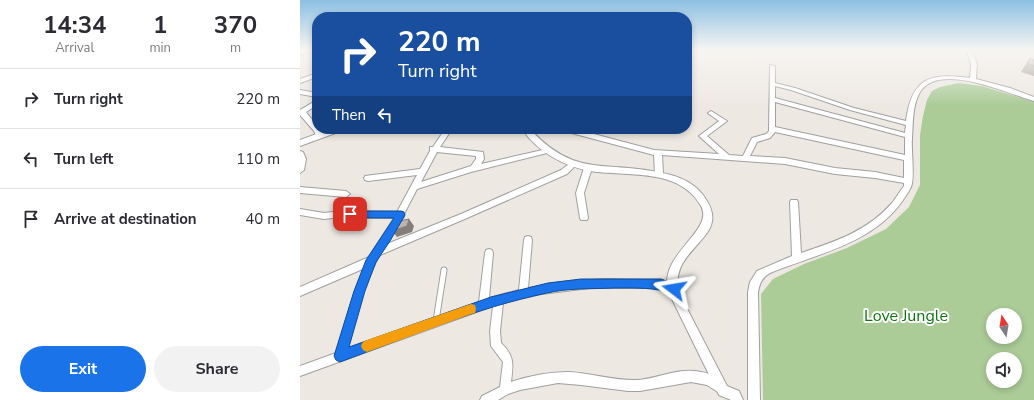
<!DOCTYPE html>
<html lang="en">
<head>
<meta charset="utf-8">
<style>
  :root { --surface:#fff; --page:#f2f2f3; --text:#2b2b33; --muted:#7c7c81; --line:#e1e1e2; --accent:#1a73e8 }
  body { margin:0; font-family:"Nunito Sans",sans-serif; background:var(--page); color:var(--text); height:100vh; display:flex; flex-direction:column; font-size:15px; white-space:nowrap }
  * { box-sizing:border-box; margin:0 }
  p { font-size:13px; color:var(--muted) }
  .icon { flex:none; width:22px; height:22px; fill:none; stroke:currentColor; stroke-width:2; stroke-linecap:round; stroke-linejoin:round }
  .map { position:relative; flex:1; overflow:hidden }
  .sheet { display:flex; flex-direction:column; background:var(--surface); width:300px }
  .sheet>* { flex:none }
  .top-card { position:absolute; left:12px; top:12px; width:380px; height:122px; border-radius:16px; box-shadow:0 2px 6px #0003; background:#1a4fa0; color:#fff; overflow:hidden }
  .needle { width:26px; rotate:348deg }
  .buttons { position:absolute; left:686px; top:308px; display:grid; gap:8px }
  .buttons a { display:grid; place-items:center; width:36px; height:36px; border-radius:50%; background:var(--surface); box-shadow:0 2px 6px #0003; font-size:20px }
  .pin { position:absolute; display:grid; place-items:center; width:34px; height:34px; color:#fff; margin:-17px; border-radius:8px; box-shadow:0 2px 6px #0006 }
  .me { position:absolute; width:44px; margin:-22px; rotate:284deg; stroke-linejoin:round; filter:drop-shadow(0 0 3px #0008) }
  .turn { display:flex; align-items:center; gap:14px; height:84px; padding:0 20px; font-size:18px }
  .turn .icon { width:52px; height:52px; stroke-width:2.5 }
  .turn b { display:block; font-size:28px; line-height:34px }
  .then { display:flex; align-items:center; height:38px; padding:0 20px; background:#0003; gap:8px; font-size:15px }
  .eta { display:flex; justify-content:space-evenly; align-items:center; height:68px; text-align:center }
  .eta b { font-size:24px; font-weight:700; line-height:28px }
  .action { display:flex; gap:8px; margin-top:auto; padding:8px 20px }
  .action a { flex:1; height:46px; border-radius:24px; background:var(--accent); color:#fff; font-size:16px; font-weight:700; line-height:46px; text-align:center }
  .action a+a { background:var(--page); color:var(--text) }
  ul { padding:0; list-style:none }
  li { display:flex; align-items:center; gap:12px; height:60px; padding:0 20px; border-top:1px solid var(--line) }
  li div { flex:1 }
  li b { display:block; font-size:15px }
  li em { font-style:normal }
  main { display:flex; flex:1; min-height:0 }
  .map>svg:first-child { display:block }
  .forest { fill:#abcb97; fill-rule:evenodd }
  .lines { fill:none; stroke-linecap:round; stroke-linejoin:round }
  .service-casing { stroke:#a0a0a0; stroke-width:7 }
  .minor-casing { stroke:#a0a0a0; stroke-width:2 }
  .tertiary-casing { stroke:#a0a0a0; stroke-width:2 }
  .service { stroke:#fff; stroke-width:5 }
  .minor { fill:#fff; fill-rule:evenodd }
  .tertiary { fill:#fff; fill-rule:evenodd }
  .wall { fill:#a39a96 }
  .shaded-wall { fill:#847d7a }
  .building { fill:#bdb3ae; stroke:#847d7a }
  .route { fill:#1a73e8; stroke:#114b97 }
  .slow { fill:#f59e0b }
  .labels { text-anchor:middle; stroke-width:4; stroke-linejoin:round; paint-order:stroke }
  .near-park-label { font-size:16px; fill:#0e750e; stroke:#fff }
</style>
</head>
<body>
<main>
<section class="sheet">
<div class="eta">
<div><b>14:34</b><p>Arrival</p></div>
<div><b>1</b><p>min</p></div>
<div><b>370</b><p>m</p></div>
</div>
<ul>
<li><svg class="icon" aria-label="right" viewBox="0 0 24 24"><path d="M7 20v-9h11M14 6l5 5-5 5"/></svg><div><b>Turn right</b></div><em>220 m</em></li>
<li><svg class="icon" aria-label="left" viewBox="0 0 24 24"><path d="M17 20v-9H6M10 6l-5 5 5 5"/></svg><div><b>Turn left</b></div><em>110 m</em></li>
<li><svg class="icon" aria-label="arrive" viewBox="0 0 24 24"><path d="M6 21V4h12l-3 4 3 4H6"/></svg><div><b>Arrive at destination</b></div><em>40 m</em></li>
</ul>
<div class="action"><a>Exit</a><a>Share</a></div>
</section>
<div class="map">
<svg width="734" height="400" viewBox="0 0 734 400">
  <rect width="100%" height="100%" fill="#ede8e2"/>
  <path class="forest" d="M658 83 682 86 734 102V400H463L461 294 473 279 504 264 547 248 586 229 609 207 620 185V135L623 116 627 100 632 91 640 87ZM693 315H715V337H693ZM693 359H715V381H693Z"/>
  <g class="lines">
    <defs>
      <path id="service" d="M136 321 144 270"/>
      <g id="minor">
        <path d="M3 50H11L0 55V51Z"/>
        <path d="M666 50H672L677 64 676 79 710 88 734 97V101C708 94 639 61 620 92 612 106 613 125 612 139 611 150 615 179 611 187 609 191 606 196 603 200 573 244 516 254 470 273 462 278 460 282 458 292L460 400H448V292L450 282 457 271 492 256 490 202 491 200H497L498 202 501 253C534 242 568 231 592 203 596 198 600 191 604 186V183L575 178 535 174 485 164 362 155 363 174 359 177 355 174 354 155 264 131 263 129H275L354 150 419 154 399 136 419 121 409 114 408 113 411 111 427 121 407 136 429 155 443 156 452 138 466 134 469 131 470 65 475 66V83L495 88 554 108 606 121C612 77 630 73 670 78L671 64ZM475 86 491 90 550 110 606 125 605 133 475 98ZM475 102 605 137V155L475 127ZM475 132 604 160V178L575 172 535 168 485 158 450 156 457 142 470 138Z"/>
        <path d="M0 90 17 93V97L0 94Z"/>
        <path d="M17 100V105L6 112 17 126V129L20 130 22 136 19 138H17L14 131 0 115V110Z"/>
        <path d="M145 129H152L140 147 183 152 184 159 181 164 247 149 251 151 247 153 171 172 117 189 104 214V217L102 218 87 244 161 214 261 170 273 161 277 164 267 174 167 218 80 255C64 281 56 319 47 349L179 302 185 253 186 250 189 249 192 250 193 253 189 298 219 290 224 240 225 237 228 236 231 237 232 240 228 288 262 282 304 279 361 280 377 286 379 289 377 292 374 293 361 288H290L241 294 203 303 200 331 201 343C215 356 213 365 211 382 229 376 249 372 268 372 292 373 314 381 338 380 359 378 380 367 401 372 410 373 420 378 424 386L422 390 418 392 407 385 391 382 340 391H328L281 385 258 383 220 390 208 394 198 400H180L182 396 200 387 203 362 191 346 190 331 193 306 0 376V366L36 353 55 291 65 268 0 296V287L69 257 94 218 42 217 24 219 0 215V209L24 213 42 211 97 212 117 175 68 181 65 180 64 178 65 176 120 169 130 151V147H133ZM137 152 176 156V159L171 166 121 182Z"/>
        <path d="M0 151 3 152 6 159 4 170 0 173Z"/>
        <path d="M288 165 292 168 284 193 288 218 287 220H281L280 218 276 193 284 168Z"/>
        <path d="M0 187 46 191 50 194 46 197 0 193Z"/>
      </g>
      <g id="tertiary">
        <path d="M17 73V77L0 83V79Z"/>
        <path d="M30 129H42L41 131 0 146V140Z"/>
        <path d="M222 129H230C272 175 299 162 352 171 371 174 391 179 403 195 407 201 411 206 412 214 417 242 364 256 381 297L427 386 439 391 443 400H431L419 395 368 291C359 253 415 231 401 206 379 167 327 177 290 171 263 166 238 152 222 129Z"/>
      </g>
    </defs>
    <use href="#service" class="service-casing"/>
    <use href="#minor" class="minor-casing"/>
    <use href="#tertiary" class="tertiary-casing"/>
    <use href="#service" class="service"/>
    <use href="#minor" class="minor"/>
    <use href="#tertiary" class="tertiary"/>
  </g>
  <path class="wall" d="M730 58 734 60V76L721 72 724 67Z"/>
  <path class="shaded-wall" d="M109 219 114 226 112 232 97 237 92 231Z"/>
  <g class="building">
    <path d="M730 58 734 60V66L728 64Z"/>
    <path d="M109 219 107 226 92 231 94 222Z"/>
  </g>
  <linearGradient id="sky" x2="0" y2="1"><stop stop-color="#8cc0e2"/><stop offset="0.47" stop-color="#f7f5f2"/><stop offset="1" stop-color="#f7f5f2" stop-opacity="0"/></linearGradient>
  <rect width="734" height="106" fill="url(#sky)"/>
  <path class="route" d="M50 211H101L104 212 105 215 90 241 76 262 65 291 49 347 191 297 248 283 281 279H361L377 285 379 289 377 292 374 294C355 287 334 288 314 288 292 289 269 288 247 293 176 308 108 337 40 362L36 360 34 356 54 291 66 260 94 218H50L47 217 46 214 47 212Z"/>
  <path class="slow" d="M171 304 175 305 176 309 175 313 171 314 67 352 63 350 61 346 63 342 67 340Z"/>
  <g class="labels">
    <g class="near-park-label">
      <text x="606" y="321">Love Jungle</text>
    </g>
  </g>
</svg>
<div class="buttons">
<a><svg class="needle" viewBox="-14 -14 28 28"><path d="M0-13l5 13h-10z" fill="#e53935"/><path d="M0 13l5-13h-10z" fill="#7c7c81"/></svg></a>
<a><svg class="icon" aria-label="sound" viewBox="0 0 24 24"><path d="M4 9h4l5-4v14l-5-4H4zM17 9q2 3 0 6"/></svg></a>
</div>
<div class="pin" style="left:50px;top:214px;background:#d93025"><svg class="icon" aria-label="arrive" viewBox="0 0 24 24"><path d="M6 21V4h12l-3 4 3 4H6"/></svg></div>
<svg class="me" style="left:374px;top:289px" viewBox="-20 -20 40 40"><path d="M0-17L14 15 0 8-14 15z" fill="#1a73e8" stroke="#fff" stroke-width="4"/></svg>
<div class="top-card">
<div class="turn"><svg class="icon" aria-label="right" viewBox="0 0 24 24"><path d="M7 20v-9h11M14 6l5 5-5 5"/></svg><div><b>220 m</b>Turn right</div></div>
<div class="then">Then<svg class="icon" aria-label="left" viewBox="0 0 24 24"><path d="M17 20v-9H6M10 6l-5 5 5 5"/></svg></div>
</div>
</div>
</main>
</body>
</html>
